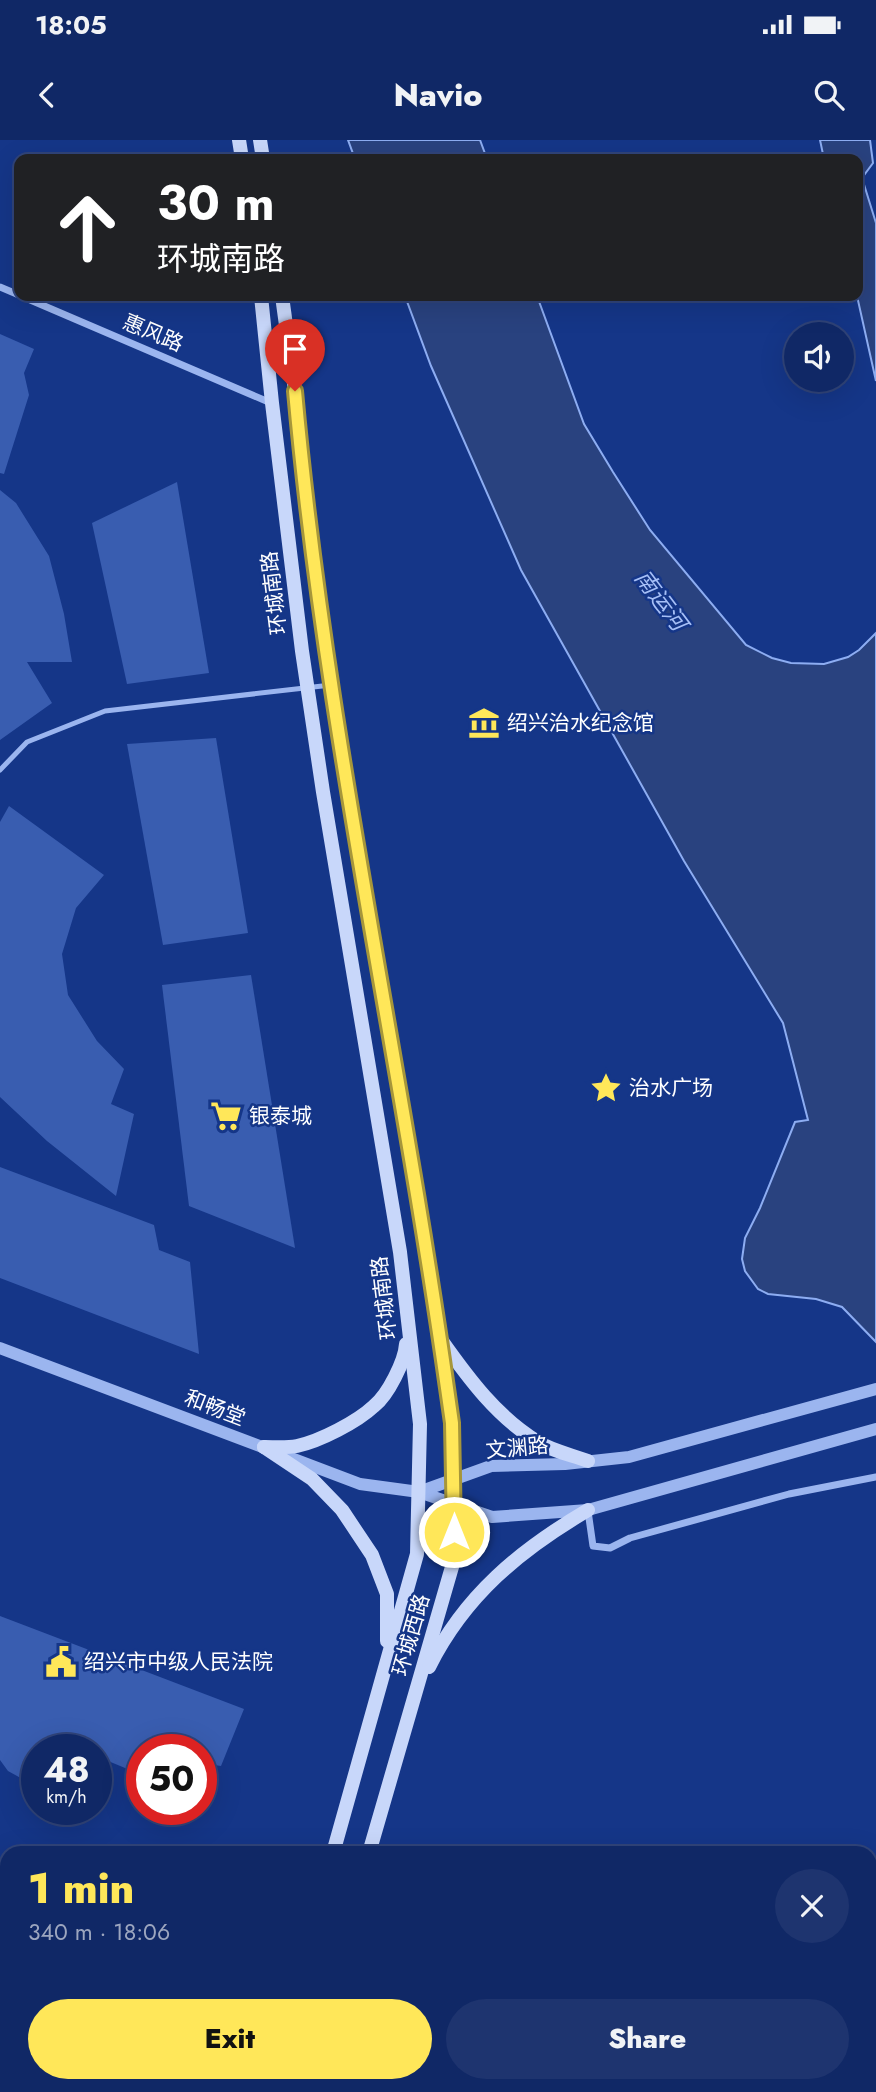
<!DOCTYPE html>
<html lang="en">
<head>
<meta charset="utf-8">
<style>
  :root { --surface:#102866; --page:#1e346f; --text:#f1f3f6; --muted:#9ca6bf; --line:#30447a; --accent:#ffe759 }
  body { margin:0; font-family:Jost,"Noto Sans SC",sans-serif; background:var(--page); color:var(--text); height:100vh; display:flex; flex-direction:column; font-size:26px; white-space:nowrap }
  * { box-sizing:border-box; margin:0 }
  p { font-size:23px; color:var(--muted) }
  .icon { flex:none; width:38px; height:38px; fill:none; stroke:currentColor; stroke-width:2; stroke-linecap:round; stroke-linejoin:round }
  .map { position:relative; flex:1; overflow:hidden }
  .drawer { position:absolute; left:0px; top:1706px; width:877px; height:247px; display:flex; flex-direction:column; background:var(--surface); border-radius:21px 21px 0 0; box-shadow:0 7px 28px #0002,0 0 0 2px var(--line) }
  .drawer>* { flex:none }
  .hud { position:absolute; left:14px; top:14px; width:849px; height:147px; border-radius:14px; box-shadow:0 7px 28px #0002,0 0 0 2px var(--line); background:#202124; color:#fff; overflow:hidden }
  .controls { position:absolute; left:784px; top:182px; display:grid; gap:14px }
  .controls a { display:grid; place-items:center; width:70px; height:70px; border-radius:50%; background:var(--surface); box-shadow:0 7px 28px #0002,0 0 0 2px var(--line); font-size:35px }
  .speed { position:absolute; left:21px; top:1594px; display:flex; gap:14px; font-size:35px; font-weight:700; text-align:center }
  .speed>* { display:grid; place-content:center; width:91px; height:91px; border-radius:50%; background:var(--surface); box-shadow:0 7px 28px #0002,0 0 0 2px var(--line); line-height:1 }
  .speed small { font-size:18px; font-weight:400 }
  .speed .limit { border:10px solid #d22; background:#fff; color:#111 }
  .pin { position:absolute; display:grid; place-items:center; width:60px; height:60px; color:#fff; margin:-72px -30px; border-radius:50% 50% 50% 0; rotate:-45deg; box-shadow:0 0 7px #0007 }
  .pin .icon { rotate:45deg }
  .me { position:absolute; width:77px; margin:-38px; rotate:0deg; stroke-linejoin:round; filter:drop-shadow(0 0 5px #0008) }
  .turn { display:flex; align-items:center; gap:24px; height:147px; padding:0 28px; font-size:32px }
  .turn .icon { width:91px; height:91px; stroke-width:2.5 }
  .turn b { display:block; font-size:49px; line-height:60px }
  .round { display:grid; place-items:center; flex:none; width:74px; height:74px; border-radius:37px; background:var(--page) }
  .summary { display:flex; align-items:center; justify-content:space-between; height:119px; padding:0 28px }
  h1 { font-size:42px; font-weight:800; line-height:52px; color:var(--accent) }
  .primary-button { display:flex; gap:14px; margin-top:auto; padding:14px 28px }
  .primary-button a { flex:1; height:80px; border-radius:42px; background:var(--accent); color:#111; font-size:28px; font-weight:800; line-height:80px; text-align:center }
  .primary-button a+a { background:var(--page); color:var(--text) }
  .status { display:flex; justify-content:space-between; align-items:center; height:49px; padding:0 35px; background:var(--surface); direction:ltr }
  .status svg { height:19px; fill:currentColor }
  header { display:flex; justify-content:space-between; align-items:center; height:91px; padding:0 28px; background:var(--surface); font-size:32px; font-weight:800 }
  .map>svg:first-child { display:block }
  .water { fill:#29427f; stroke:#8dadf2; stroke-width:2 }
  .building { fill:#395db0 }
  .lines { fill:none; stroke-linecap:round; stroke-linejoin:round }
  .service { stroke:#9bb5ef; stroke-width:5 }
  .minor { stroke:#9bb5ef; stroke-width:7 }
  .tertiary { stroke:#9bb5ef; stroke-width:12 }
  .secondary { stroke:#c8d7fa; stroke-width:14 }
  .route-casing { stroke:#a6963a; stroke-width:18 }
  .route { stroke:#ffe759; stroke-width:12 }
  .labels { text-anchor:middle; stroke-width:5; stroke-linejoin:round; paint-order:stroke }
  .street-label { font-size:21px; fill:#fff; stroke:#153688 }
  .poi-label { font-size:21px; fill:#fff; stroke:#153688; text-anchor:start }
  .water-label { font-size:23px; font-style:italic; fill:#a6bff6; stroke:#153688 }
</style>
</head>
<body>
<div class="status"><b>18:05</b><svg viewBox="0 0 49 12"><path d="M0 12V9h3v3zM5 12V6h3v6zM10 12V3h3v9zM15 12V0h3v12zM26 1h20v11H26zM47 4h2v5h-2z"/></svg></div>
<header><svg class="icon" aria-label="back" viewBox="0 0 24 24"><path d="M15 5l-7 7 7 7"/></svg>Navio<svg class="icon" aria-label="search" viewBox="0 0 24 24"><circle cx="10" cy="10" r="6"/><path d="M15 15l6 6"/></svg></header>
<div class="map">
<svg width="876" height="1952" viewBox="0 0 876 1952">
  <rect width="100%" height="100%" fill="#153688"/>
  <g class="water">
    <path d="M348 0H480L487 19H355Z"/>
    <path d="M820 0H870L873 23 862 38 876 83V241L857 156 858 19H824Z"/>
    <path d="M405 156H537L584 284 613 332 650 390 746 505 772 518 791 523 824 524 848 517 859 510 876 493V1202L842 1167 816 1159 768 1154 758 1149 745 1131 742 1119 745 1098 760 1068 795 982 808 980 783 883 684 721 521 430 431 226Z"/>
  </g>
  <g class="building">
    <path d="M0 194 34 209 24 233 29 255 4 334 0 333Z"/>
    <path d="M177 342 209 533 127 544 92 383Z"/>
    <path d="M0 350 16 363 49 416 64 474 72 522H27L52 563 0 600Z"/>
    <path d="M216 598 248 793 163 805 127 604Z"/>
    <path d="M9 666 104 735 76 768 62 814 68 855 97 901 124 929 111 964 134 974 116 1056 47 1001 0 957V682Z"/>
    <path d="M251 835 295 1108 189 1066 162 845Z"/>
    <path d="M0 1027 154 1085 159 1110 190 1122 199 1214 0 1138Z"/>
    <path d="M0 1476 244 1569 221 1626 201 1623V1610H142V1635L96 1616V1610H37V1647L8 1631 0 1620Z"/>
  </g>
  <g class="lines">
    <path class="service" d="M0 630 27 602 105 571 331 545"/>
    <g class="minor">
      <path d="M0 147 19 155"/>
      <path d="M21 156 271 263"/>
      <path d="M588 1371 593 1406 610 1408 630 1398 789 1354 876 1337"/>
    </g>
    <g class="tertiary">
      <path d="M0 1208 360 1344 419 1352 492 1377 588 1370 876 1289"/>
      <path d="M419 1352 491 1326 565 1324 629 1317 876 1249"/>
    </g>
    <g class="secondary">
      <path d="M239 0 242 19"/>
      <path d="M260 0 263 19"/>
      <path d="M261 156 272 263 302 511 323 652 400 1112 420 1284 417 1414 333 1713"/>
      <path d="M282 156 295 251 302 326 337 586 438 1182 452 1283 454 1420 369 1713"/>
      <path d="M442 1201C469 1239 497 1277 538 1302 552 1311 572 1315 588 1321"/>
      <path d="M264 1307 312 1339 342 1370 372 1415 387 1454V1501"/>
      <path d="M264 1307C275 1307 287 1308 297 1306 320 1301 357 1282 374 1266 388 1255 405 1221 406 1204"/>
      <path d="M429 1527C465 1455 520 1410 588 1370"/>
      <path d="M266 1952 268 1946"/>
      <path d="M300 1952 302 1946"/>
    </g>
  </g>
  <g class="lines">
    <defs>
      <path id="route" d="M295 251C325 586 400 915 447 1248L452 1283 454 1392"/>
    </defs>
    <use href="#route" class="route-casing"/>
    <use href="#route" class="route"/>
  </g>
  <defs>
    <symbol id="museum-bare" viewBox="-9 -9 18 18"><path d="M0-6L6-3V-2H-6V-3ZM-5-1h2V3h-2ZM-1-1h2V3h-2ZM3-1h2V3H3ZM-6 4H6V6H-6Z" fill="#ffe759" stroke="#153688" stroke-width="2.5" paint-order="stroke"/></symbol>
    <symbol id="sight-bare" viewBox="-9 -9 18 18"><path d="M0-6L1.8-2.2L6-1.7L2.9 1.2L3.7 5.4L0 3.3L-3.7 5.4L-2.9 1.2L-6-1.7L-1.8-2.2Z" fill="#ffe759" stroke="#153688" stroke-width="2.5" paint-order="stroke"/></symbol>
    <symbol id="supermarket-bare" viewBox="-9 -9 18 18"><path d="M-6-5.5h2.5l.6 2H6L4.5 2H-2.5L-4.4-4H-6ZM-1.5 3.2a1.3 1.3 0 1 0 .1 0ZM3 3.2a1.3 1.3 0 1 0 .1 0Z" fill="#ffe759" stroke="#153688" stroke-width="2.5" paint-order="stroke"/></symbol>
    <symbol id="civic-bare" viewBox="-9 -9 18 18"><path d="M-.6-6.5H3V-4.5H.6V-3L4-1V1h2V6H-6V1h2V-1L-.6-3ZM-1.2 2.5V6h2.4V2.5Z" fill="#ffe759" stroke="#153688" stroke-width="2.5" paint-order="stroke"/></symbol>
  </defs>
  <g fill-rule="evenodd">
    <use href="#museum-bare" x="462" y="561" width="44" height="44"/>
    <use href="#sight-bare" x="584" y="926" width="44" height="44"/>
    <use href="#supermarket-bare" x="204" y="954" width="44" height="44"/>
    <use href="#civic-bare" x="39" y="1500" width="44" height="44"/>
  </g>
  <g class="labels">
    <g class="street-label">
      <text transform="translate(153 193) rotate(23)" y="7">惠风路</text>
      <text transform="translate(274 453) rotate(-97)" y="7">环城南路</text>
      <text transform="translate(384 1158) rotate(-97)" y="7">环城南路</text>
      <text transform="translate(215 1268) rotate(21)" y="7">和畅堂</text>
      <text transform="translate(517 1308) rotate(-5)" y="7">文渊路</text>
      <text transform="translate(411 1495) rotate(-74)" y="7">环城西路</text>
    </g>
    <g class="poi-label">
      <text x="507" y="590">绍兴治水纪念馆</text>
      <text x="629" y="955">治水广场</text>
      <text x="249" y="983">银泰城</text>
      <text x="84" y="1529">绍兴市中级人民法院</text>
    </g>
    <g class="water-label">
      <text transform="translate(661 460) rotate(53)" y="8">南运河</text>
    </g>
  </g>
</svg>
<div class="controls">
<a><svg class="icon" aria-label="sound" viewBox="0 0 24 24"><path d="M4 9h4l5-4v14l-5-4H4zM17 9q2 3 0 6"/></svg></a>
</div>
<div class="speed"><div>48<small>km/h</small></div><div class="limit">50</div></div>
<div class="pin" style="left:295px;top:251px;background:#d93025"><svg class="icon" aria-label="arrive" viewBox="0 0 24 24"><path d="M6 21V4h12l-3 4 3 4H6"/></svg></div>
<svg class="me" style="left:454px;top:1392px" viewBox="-20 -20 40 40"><circle r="17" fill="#ffe759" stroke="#fff" stroke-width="3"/><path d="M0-11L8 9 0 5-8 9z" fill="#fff"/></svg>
<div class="hud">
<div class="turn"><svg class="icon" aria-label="ahead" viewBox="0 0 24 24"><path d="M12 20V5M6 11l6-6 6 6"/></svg><div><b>30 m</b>环城南路</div></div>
</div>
<section class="drawer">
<div class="summary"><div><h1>1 min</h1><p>340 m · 18:06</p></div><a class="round"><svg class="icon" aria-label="close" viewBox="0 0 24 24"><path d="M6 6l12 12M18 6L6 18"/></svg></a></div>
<div class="primary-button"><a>Exit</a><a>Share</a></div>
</section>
</div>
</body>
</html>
